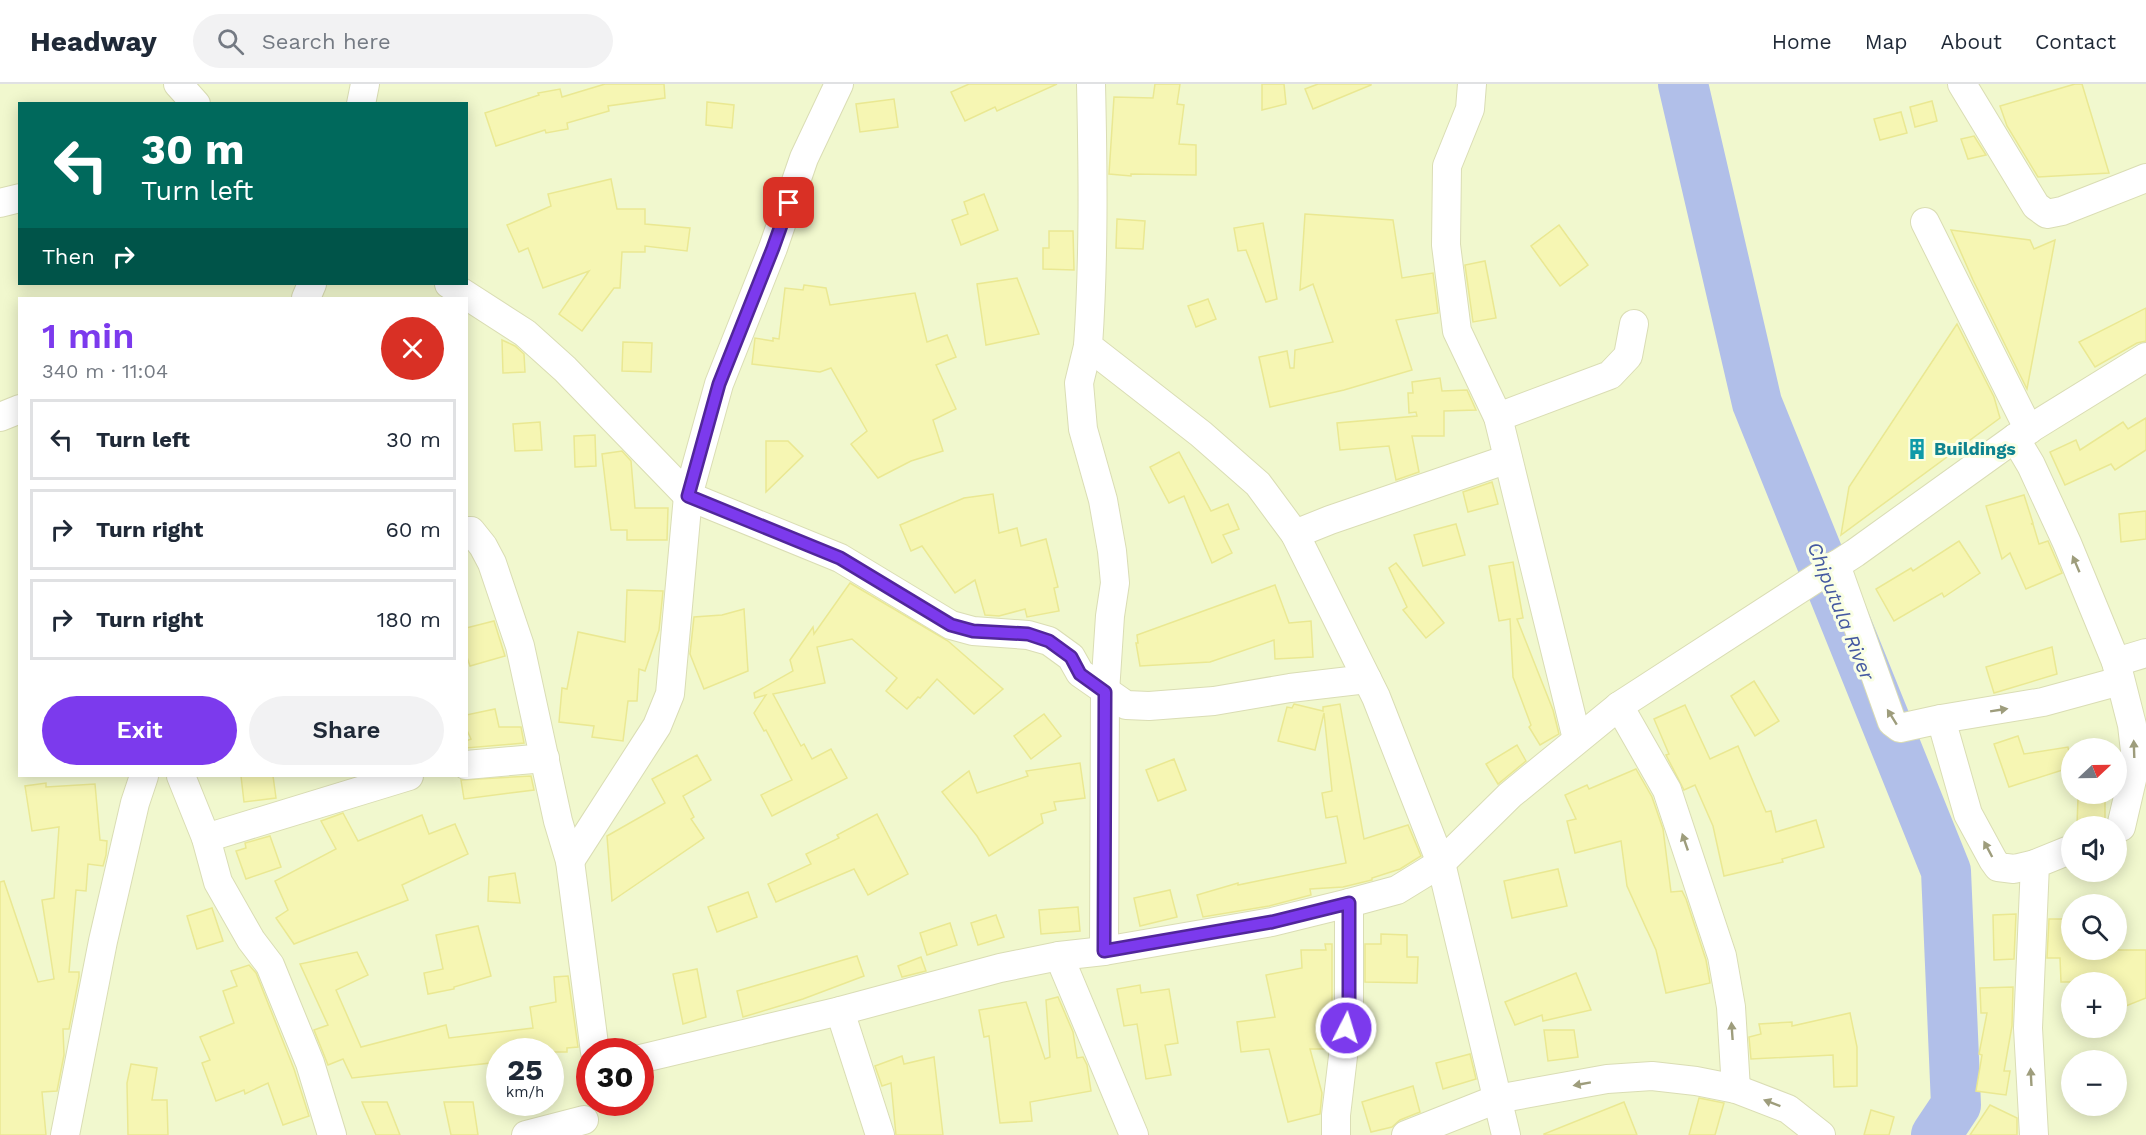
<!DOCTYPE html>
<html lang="en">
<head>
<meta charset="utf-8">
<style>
  :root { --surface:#fff; --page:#f2f2f3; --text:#1f2937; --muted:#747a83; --line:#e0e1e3; --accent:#7c3aed }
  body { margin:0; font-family:"Work Sans",sans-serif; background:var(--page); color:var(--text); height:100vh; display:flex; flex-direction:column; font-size:22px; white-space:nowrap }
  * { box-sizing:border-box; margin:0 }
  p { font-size:20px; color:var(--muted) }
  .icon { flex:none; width:33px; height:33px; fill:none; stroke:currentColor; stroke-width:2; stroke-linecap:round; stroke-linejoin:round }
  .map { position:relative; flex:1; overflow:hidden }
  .side { position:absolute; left:18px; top:213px; width:450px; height:480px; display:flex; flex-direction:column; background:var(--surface); border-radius:0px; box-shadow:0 3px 15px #0003 }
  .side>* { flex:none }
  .guide { position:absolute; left:18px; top:18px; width:450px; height:183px; border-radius:0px; box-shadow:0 3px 15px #0003; background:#00695c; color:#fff; overflow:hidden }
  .needle { width:39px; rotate:68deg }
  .controls { position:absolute; left:2061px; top:654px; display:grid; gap:12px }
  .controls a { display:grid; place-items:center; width:66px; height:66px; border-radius:50%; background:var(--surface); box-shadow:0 3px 15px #0003; font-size:30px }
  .speed { position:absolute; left:486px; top:954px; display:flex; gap:12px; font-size:30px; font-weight:700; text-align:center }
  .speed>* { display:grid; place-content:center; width:78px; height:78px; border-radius:50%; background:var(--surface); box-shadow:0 3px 15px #0003; line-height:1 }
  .speed small { font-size:15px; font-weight:400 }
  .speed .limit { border:9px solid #d22; background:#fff; color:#111 }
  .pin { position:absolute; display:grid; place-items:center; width:51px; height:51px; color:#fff; margin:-26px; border-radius:12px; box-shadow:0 3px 9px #0006 }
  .me { position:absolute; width:66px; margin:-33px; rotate:5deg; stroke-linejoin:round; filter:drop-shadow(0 0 4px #0008) }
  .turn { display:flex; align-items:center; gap:21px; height:126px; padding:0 24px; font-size:27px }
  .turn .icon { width:78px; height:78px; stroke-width:2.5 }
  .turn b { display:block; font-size:42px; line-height:51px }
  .then { display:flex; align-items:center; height:57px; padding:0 24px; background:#0003; gap:12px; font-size:22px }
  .round { display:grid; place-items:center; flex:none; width:63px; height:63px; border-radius:32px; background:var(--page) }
  .head { display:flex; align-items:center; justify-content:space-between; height:102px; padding:0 24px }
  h1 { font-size:36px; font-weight:600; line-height:45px; color:var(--accent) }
  .cta { display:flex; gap:12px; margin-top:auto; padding:12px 24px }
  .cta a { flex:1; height:69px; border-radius:36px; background:var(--accent); color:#fff; font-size:24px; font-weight:600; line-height:69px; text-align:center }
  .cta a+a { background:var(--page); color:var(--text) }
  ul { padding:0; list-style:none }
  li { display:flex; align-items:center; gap:18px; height:81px; margin:0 12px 9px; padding:0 12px; border:3px solid var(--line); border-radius:0px }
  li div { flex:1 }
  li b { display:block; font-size:22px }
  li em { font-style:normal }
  header { display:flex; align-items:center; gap:36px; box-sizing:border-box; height:84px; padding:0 30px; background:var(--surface); border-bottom:2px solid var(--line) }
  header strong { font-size:28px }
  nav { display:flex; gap:33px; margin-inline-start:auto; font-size:21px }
  .search { width:420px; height:54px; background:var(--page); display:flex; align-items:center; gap:15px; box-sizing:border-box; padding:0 21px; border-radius:33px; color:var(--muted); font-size:22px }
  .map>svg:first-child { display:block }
  .residential { fill:#f1f8ce; fill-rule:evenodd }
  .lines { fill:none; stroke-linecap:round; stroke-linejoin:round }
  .river { stroke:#b1bfe9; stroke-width:50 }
  .building { fill:#f6f6b3; stroke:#eae892; stroke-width:1.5 }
  .street-casing { stroke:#daddb4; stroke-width:30 }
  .street { stroke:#fff; stroke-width:28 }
  .oneway { fill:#9e9d7c }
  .route-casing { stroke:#51269a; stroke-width:15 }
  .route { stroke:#7c3aed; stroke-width:10 }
  .labels { text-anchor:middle; stroke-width:6; stroke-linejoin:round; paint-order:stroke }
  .culture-label { font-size:18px; font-weight:bold; fill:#0d838f; stroke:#faffe5; text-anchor:start }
  .water-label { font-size:20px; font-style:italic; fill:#4459a1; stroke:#faffe5 }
</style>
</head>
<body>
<header>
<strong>Headway</strong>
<div class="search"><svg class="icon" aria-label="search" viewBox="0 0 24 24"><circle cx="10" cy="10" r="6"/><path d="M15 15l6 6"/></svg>Search here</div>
<nav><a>Home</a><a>Map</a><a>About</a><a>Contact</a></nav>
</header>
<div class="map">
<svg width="2146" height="1051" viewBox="0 0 2146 1051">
  <rect width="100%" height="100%" fill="#f7fedd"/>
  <path class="residential" d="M0 0H2146V1051H0ZM20 20H466V200H20ZM20 214H466V692H20ZM2072 664H2116V710H2072ZM2072 742H2116V788H2072ZM2072 820H2116V866H2072ZM2072 898H2116V944H2072ZM500 968H550V1018H500ZM590 968H640V1018H590ZM2072 976H2116V1022H2072Z"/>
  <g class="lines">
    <path class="river" d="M1683 0 1757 319 1946 787 1956 1021 1936 1051"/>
  </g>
  <g class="building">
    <path d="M605 0H664L665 14 608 22 609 27 567 39 568 45 546 49 545 46 496 62 485 29 539 11 538 9 560 5 562 13Z"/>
    <path d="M969 0H1057L997 27 995 23 965 37 951 8Z"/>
    <path d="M1155 0H1180L1177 20 1184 21 1179 60 1196 61V91L1131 90V92L1109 90 1114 13 1153 14Z"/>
    <path d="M1262 0H1284L1286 20 1262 26Z"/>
    <path d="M1318 0H1371V1L1313 25 1305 5Z"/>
    <path d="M2075 0H2082L2109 89 2038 93 2007 42 2000 22Z"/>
    <path d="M894 15 898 43 860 48 856 20Z"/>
    <path d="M1932 17 1937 37 1915 43 1910 23Z"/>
    <path d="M707 18 734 21 732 44 706 41Z"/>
    <path d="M1901 28 1907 49 1880 56 1874 35Z"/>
    <path d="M1974 52 1986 71 1968 75 1961 55Z"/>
    <path d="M611 95 617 125H645V140L690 144 687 167 645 162V168H622L620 204H614L582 247 559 230 589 187 543 204 528 164 519 168 507 141 551 122 548 110Z"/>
    <path d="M984 110 998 146 961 161 952 136 968 130 964 118Z"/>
    <path d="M1305 130 1393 136 1402 194 1433 189 1438 229 1396 236 1412 286 1344 306 1270 323 1259 273 1287 267 1290 284H1294L1295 266 1333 258 1313 200 1300 206Z"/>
    <path d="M1117 135 1145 137 1143 165 1116 164Z"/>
    <path d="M1263 139 1277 215 1266 218 1246 166 1238 167 1234 144Z"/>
    <path d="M1559 141 1588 181 1560 202 1531 162Z"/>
    <path d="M1951 146 2030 156 2034 165 2055 156 2027 305 1973 196Z"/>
    <path d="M1049 147H1073L1074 186 1043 185V164H1049Z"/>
    <path d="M1485 177 1496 234 1473 238 1465 181Z"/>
    <path d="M1017 194 1039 250 986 261 977 200Z"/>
    <path d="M804 201 826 204 830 221 915 209 927 258 947 251 956 273 936 281 956 325 933 336 943 367 911 377 878 394 851 360 867 347 831 284 820 288 752 280 755 254 773 257V254L779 255 785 204 803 206Z"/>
    <path d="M1208 215 1216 235 1196 243 1188 222Z"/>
    <path d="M2146 224V257L2137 259 2095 283 2079 258Z"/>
    <path d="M1957 240 1994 313 2000 334 1841 451 1849 403Z"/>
    <path d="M502 256 515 262 524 270 525 288 503 289Z"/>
    <path d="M623 258 652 259 651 288 622 287Z"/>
    <path d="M1440 294 1442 307 1467 306 1476 326 1444 327V352H1412L1419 388 1396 396 1389 362 1340 366 1337 339 1417 332 1416 328 1409 329 1408 309H1413L1412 298Z"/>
    <path d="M2146 334V366L2115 386 2111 380 2065 401 2050 368 2076 356 2080 366 2123 338 2128 345Z"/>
    <path d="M540 338 542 366 515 367 513 340Z"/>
    <path d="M595 351 596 382 575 383 574 352Z"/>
    <path d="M766 357H788L803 372 766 408Z"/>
    <path d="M622 367 631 377 635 424H668L667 456H627V446H611L602 370Z"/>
    <path d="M1179 368 1211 427 1228 420 1239 445 1223 451 1232 469 1212 479 1184 412 1169 419 1150 383Z"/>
    <path d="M1492 398 1498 420 1468 428 1463 408Z"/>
    <path d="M993 410 999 449 1017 444 1021 462 1046 455 1058 503 1054 504 1059 527 1027 533 1025 525 999 532 985 531 975 496 955 509 922 462 911 467 900 441 964 414Z"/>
    <path d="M2024 411 2033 439 2031 440H2033L2039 460 2048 457 2062 489 2026 505 2010 469 2002 475 1986 422Z"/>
    <path d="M2146 427V455L2121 458 2119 430Z"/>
    <path d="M1456 440 1465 471 1423 482 1414 451Z"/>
    <path d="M1959 457 1980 489 1944 513 1942 509 1894 537 1876 505 1911 484 1913 487Z"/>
    <path d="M1513 478 1523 534 1517 535 1553 626 1559 650 1540 661 1529 643 1531 641 1513 593 1510 535 1499 537 1489 482Z"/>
    <path d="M1396 479 1444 539 1426 554 1403 526 1407 523 1389 484Z"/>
    <path d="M850 499 948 557 1003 605 974 630 937 595 920 614 918 613 907 625 886 607 897 594 852 555 817 563 825 599 773 610 801 662 804 660 812 675 831 665 847 694 772 732 761 711 792 696 766 646 764 647 754 629 766 611 755 614 754 609 793 587 790 576 813 543 814 550Z"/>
    <path d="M1275 501 1289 539 1311 537 1313 573 1275 575 1274 556 1210 578 1140 582 1136 559H1138L1137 551Z"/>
    <path d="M627 506 663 507 659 546 645 587 639 585 637 617H628L623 657 592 653 594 642 559 638 562 604 567 605 578 548 625 558Z"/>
    <path d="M744 525 748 587 704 605 690 570 694 533 722 531Z"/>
    <path d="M494 537 505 572 470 582 466 570V544Z"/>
    <path d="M2052 563 2057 590 1994 609 1986 583Z"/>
    <path d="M1754 597 1779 637 1755 652 1731 612Z"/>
    <path d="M1294 620 1323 627V623L1340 620 1364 755 1408 741 1421 772 1400 785 1372 794V796L1343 803 1310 805 1311 811 1269 822 1203 833 1197 811 1238 799V801L1346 779 1337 732 1326 734 1322 709 1332 707 1324 629 1315 666 1278 657 1287 623 1292 624Z"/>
    <path d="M1685 621 1710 675 1738 662 1766 728 1771 727 1776 748 1816 736 1824 763 1782 775 1783 778 1724 792 1713 742 1695 701 1684 706 1666 671 1669 670 1654 635Z"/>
    <path d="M495 625 499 643H521L524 659 466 664V657L471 655 466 644V631Z"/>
    <path d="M1044 630 1061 652 1031 675 1014 652Z"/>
    <path d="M2018 652 2024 670 2068 663 2072 683 2009 703 1994 660Z"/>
    <path d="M1517 661 1526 677 1498 700 1486 680Z"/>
    <path d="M697 671 711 696 683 712 694 733 691 735 704 754 612 817 607 752 665 719 652 695Z"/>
    <path d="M1174 675 1186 706 1158 717 1146 686Z"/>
    <path d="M1080 679 1085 714 1054 718 1056 726 1041 730 1043 739 989 772 977 752 942 708 969 687 977 709 1028 692 1026 687Z"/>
    <path d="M1636 685 1652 713 1663 745 1671 808 1682 807 1686 815 1706 876 1710 899 1666 909 1656 866 1627 802 1621 757 1575 769 1567 737 1576 735 1565 711 1587 701 1589 705Z"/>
    <path d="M241 692H273L276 714 244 718Z"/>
    <path d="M531 692 534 706 464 715 461 696Z"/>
    <path d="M46 699V703L95 700 100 756 107 757 106 771 103 782 88 780 86 807 76 806 69 888H79V893L69 945H63L64 971 57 1007 42 1008 46 1051H0V798L4 797 38 898 54 895 42 816 54 814 59 743 32 747 25 702Z"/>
    <path d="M2078 714 2105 715V742H2077Z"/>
    <path d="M343 729 358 757 422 731 429 750 455 740 468 770 402 801 408 816 294 860 276 834 288 826 275 797 336 765 321 737Z"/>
    <path d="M877 730 908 790 868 811 854 785 776 818 768 800 811 780 806 770 839 754 837 751Z"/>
    <path d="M270 752 281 783 246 795 236 767 246 764 245 759Z"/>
    <path d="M1558 785 1567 822 1512 834 1504 797Z"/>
    <path d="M515 789 520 819 488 817 489 793Z"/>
    <path d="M1170 806 1177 833 1140 842 1134 814Z"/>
    <path d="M748 808 757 833 717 848 708 823Z"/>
    <path d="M1078 823 1080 847 1041 850 1039 826Z"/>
    <path d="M212 824 223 857 197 865 187 832Z"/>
    <path d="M2016 830 2014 875 1994 876 1993 831Z"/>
    <path d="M996 831 1004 853 978 861 971 839Z"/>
    <path d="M2049 835H2072V866H2146V914L2116 926V898H2061L2060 874H2047Z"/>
    <path d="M950 839 957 861 927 871 920 849Z"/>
    <path d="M478 842 491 892 454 903V905L428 910 424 889 443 885 436 851Z"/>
    <path d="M1381 850 1407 851V873H1418L1417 899 1365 898V860H1381Z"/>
    <path d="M1325 860H1332V921L1327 965H1310L1322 1009 1320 1030 1288 1038 1269 965 1241 968 1237 938 1275 933 1266 891 1302 884 1301 866H1326Z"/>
    <path d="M357 868 368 891 336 906 361 963 446 941 449 954 533 944 530 923 556 918 554 893 568 892 578 963 567 964V968H500V978L352 994 343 975 328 981 314 946 328 941 300 880Z"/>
    <path d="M857 872 864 892 803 915 743 933 737 907Z"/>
    <path d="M921 873 926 887 902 893 898 882Z"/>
    <path d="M249 881 256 889 294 985 309 1032 283 1041 268 999 245 1010 244 1006 216 1017 202 979 210 976 200 953 234 939 223 907 237 902 231 887Z"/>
    <path d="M697 885 706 933 683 940 673 890Z"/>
    <path d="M1576 889 1591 926 1543 937 1542 931 1515 941 1505 918Z"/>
    <path d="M1140 901 1141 909 1169 905 1178 959 1165 961 1171 991 1146 995 1137 940 1124 942 1117 905Z"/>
    <path d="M2013 903 2012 942 2004 987H2010L2006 1011 1976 1007 1982 971 1979 970 1987 929H1981L1980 904Z"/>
    <path d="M1058 913 1073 948 1077 974 1083 973 1087 981 1091 1007 1030 1018 1032 1037 1000 1039 989 952 984 953 979 926 1026 918 1045 975 1050 973 1046 916Z"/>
    <path d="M1850 929 1857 963V1002L1834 1003 1833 971 1751 975 1749 953 1761 950 1759 940 1792 938V942Z"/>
    <path d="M1544 946H1574L1578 973 1548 977Z"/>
    <path d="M1470 970 1476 995 1443 1005 1436 979Z"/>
    <path d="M902 972 904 980 934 973 943 1051H896L891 999 882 1002 875 982Z"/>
    <path d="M131 980 157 984 152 1016H167L168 1051H128L127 999Z"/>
    <path d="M1413 1002 1420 1028 1400 1036 1392 1043 1371 1048 1362 1018Z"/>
    <path d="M1699 1014 1724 1019 1715 1051H1689Z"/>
    <path d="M362 1018H387L400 1051H376Z"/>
    <path d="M444 1018H473L478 1051H451Z"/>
    <path d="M1624 1018 1637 1051H1544V1050Z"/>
    <path d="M1990 1021 2017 1034V1051H1970Z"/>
    <path d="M1871 1026 1894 1033 1889 1051H1864Z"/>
  </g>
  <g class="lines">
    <defs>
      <g id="street">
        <path d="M178 0 196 20"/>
        <path d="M1091 0C1093 87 1094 175 1088 262L1201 350 1258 400 1295 450 1376 613 1441 779 1506 1051"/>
        <path d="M1472 0 1470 25 1447 82 1446 161 1457 247 1498 333 1577 655"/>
        <path d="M1962 0 2036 122 2047 130 2062 127 2146 94"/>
        <path d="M361 20 365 0"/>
        <path d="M0 119 20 114"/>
        <path d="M1925 138 2029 346"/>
        <path d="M449 200 525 249 565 285 688 412 840 474 951 541 973 547 1028 551 1049 557 1071 573 1080 589 1126 621 1149 622 1214 617 1290 604 1367 595"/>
        <path d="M306 214 312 200"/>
        <path d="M1088 262 1079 299 1083 345 1103 416 1112 467 1115 499 1110 532 1105 608 1104 867"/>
        <path d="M0 333 20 325"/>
        <path d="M1498 333 1610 291 1628 272 1634 240"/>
        <path d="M2015 354 2031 381 2067 459 2116 578 2132 641 2135 667 2134 687 2121 743"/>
        <path d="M466 447H471L483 462 492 479 520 562 558 737 570 777 595 968"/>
        <path d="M1295 450 1330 436 1508 375"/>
        <path d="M1836 481 1892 638 1900 644 1941 635 1968 730 1993 776 1998 783 2014 785 2035 780"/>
        <path d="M2116 578 2146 569"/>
        <path d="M1619 622 1667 706 1722 872 1731 923 1736 1005"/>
        <path d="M1941 635 2043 618 2120 597"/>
        <path d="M466 681 545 674"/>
        <path d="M181 692 206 754 218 798 251 856 270 881 310 979 332 1051"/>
        <path d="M206 754 409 692"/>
        <path d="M570 777 657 642 670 610 688 412 719 300 773 164 804 74 839 0"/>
        <path d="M1059 872 1134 1051"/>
        <path d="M840 927 880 1051"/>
        <path d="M640 975 840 927 1000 884 1059 872 1104 867 1272 838 1349 819 1397 806 1441 779 1510 711 1619 622 1855 469 2015 354 2146 273"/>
        <path d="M65 1051 103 857 135 719 144 692"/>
        <path d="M526 1051 584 1036"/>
        <path d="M1336 1051V1031L1349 922V819"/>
        <path d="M1406 1051 1497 1015 1607 995 1652 992 1696 997 1736 1005 1788 1025 1821 1051"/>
        <path d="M2034 1051 2028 944 2035 780 2072 765"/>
      </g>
    </defs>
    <use href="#street" class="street-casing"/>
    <use href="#street" class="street"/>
  </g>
  <defs><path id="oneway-solid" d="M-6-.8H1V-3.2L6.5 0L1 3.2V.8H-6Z" transform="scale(1.5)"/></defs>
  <g class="oneway">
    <use href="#oneway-solid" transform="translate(2076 480) rotate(-113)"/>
    <use href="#oneway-solid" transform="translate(1999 626) rotate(-9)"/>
    <use href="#oneway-solid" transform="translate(1892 633) rotate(-122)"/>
    <use href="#oneway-solid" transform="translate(2134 665) rotate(-92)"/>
    <use href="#oneway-solid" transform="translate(1685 758) rotate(-109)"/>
    <use href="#oneway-solid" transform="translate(1988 765) rotate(-118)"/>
    <use href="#oneway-solid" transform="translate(1732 947) rotate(-94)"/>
    <use href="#oneway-solid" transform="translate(2031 993) rotate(-93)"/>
    <use href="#oneway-solid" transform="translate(1582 1000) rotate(170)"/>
    <use href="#oneway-solid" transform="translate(1772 1019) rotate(-159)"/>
  </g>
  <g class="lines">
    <defs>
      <path id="route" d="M789 119 773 164 719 300 688 412 840 474 951 541 973 547 1028 550 1049 557 1071 573 1080 590 1105 608 1104 867 1272 838 1349 819V922L1346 944"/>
    </defs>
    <use href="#route" class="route-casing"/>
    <use href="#route" class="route"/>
  </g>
  <defs>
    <symbol id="building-bare" viewBox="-9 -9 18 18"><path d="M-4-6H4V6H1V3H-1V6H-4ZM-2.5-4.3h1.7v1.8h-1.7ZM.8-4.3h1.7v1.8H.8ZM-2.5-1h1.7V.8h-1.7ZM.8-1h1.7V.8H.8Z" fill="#0f9aa8" stroke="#faffe5" stroke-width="2.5" paint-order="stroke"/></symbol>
  </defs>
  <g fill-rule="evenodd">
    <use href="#building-bare" x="1902" y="350" width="30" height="30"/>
  </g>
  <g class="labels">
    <g class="culture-label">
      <text x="1934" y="371">Buildings</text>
    </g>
    <g class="water-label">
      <text transform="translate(1841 527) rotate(68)" y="7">Chiputula River</text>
    </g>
  </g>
</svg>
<div class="controls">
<a><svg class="needle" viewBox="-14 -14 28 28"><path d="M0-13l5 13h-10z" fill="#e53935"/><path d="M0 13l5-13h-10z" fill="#747a83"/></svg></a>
<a><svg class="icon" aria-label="sound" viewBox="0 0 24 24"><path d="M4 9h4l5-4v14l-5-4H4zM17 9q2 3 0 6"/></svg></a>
<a><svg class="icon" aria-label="search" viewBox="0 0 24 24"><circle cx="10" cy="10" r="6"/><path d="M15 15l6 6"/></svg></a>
<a>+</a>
<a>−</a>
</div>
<div class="speed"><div>25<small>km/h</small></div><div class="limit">30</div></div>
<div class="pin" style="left:789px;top:119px;background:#d93025"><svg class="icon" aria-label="arrive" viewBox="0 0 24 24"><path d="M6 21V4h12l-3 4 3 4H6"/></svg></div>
<svg class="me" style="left:1346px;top:944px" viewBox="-20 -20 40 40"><circle r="17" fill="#7c3aed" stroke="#fff" stroke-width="3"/><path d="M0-11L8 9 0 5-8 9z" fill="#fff"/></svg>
<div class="guide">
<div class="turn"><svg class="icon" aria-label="left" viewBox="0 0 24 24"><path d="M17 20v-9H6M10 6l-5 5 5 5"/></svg><div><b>30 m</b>Turn left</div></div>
<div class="then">Then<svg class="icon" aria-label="right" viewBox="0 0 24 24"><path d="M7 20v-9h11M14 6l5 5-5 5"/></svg></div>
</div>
<section class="side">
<div class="head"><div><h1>1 min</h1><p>340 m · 11:04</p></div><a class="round" style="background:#d93025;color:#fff"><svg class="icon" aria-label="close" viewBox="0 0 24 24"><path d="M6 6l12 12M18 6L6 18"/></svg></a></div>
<ul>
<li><svg class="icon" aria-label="left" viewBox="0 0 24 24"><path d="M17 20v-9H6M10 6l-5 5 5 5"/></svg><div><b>Turn left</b></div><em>30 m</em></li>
<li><svg class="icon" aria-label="right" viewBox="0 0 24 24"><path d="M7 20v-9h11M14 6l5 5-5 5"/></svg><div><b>Turn right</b></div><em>60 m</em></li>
<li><svg class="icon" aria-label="right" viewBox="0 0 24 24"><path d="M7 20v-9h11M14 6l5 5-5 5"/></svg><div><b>Turn right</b></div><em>180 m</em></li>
</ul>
<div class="cta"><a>Exit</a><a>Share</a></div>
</section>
</div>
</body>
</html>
